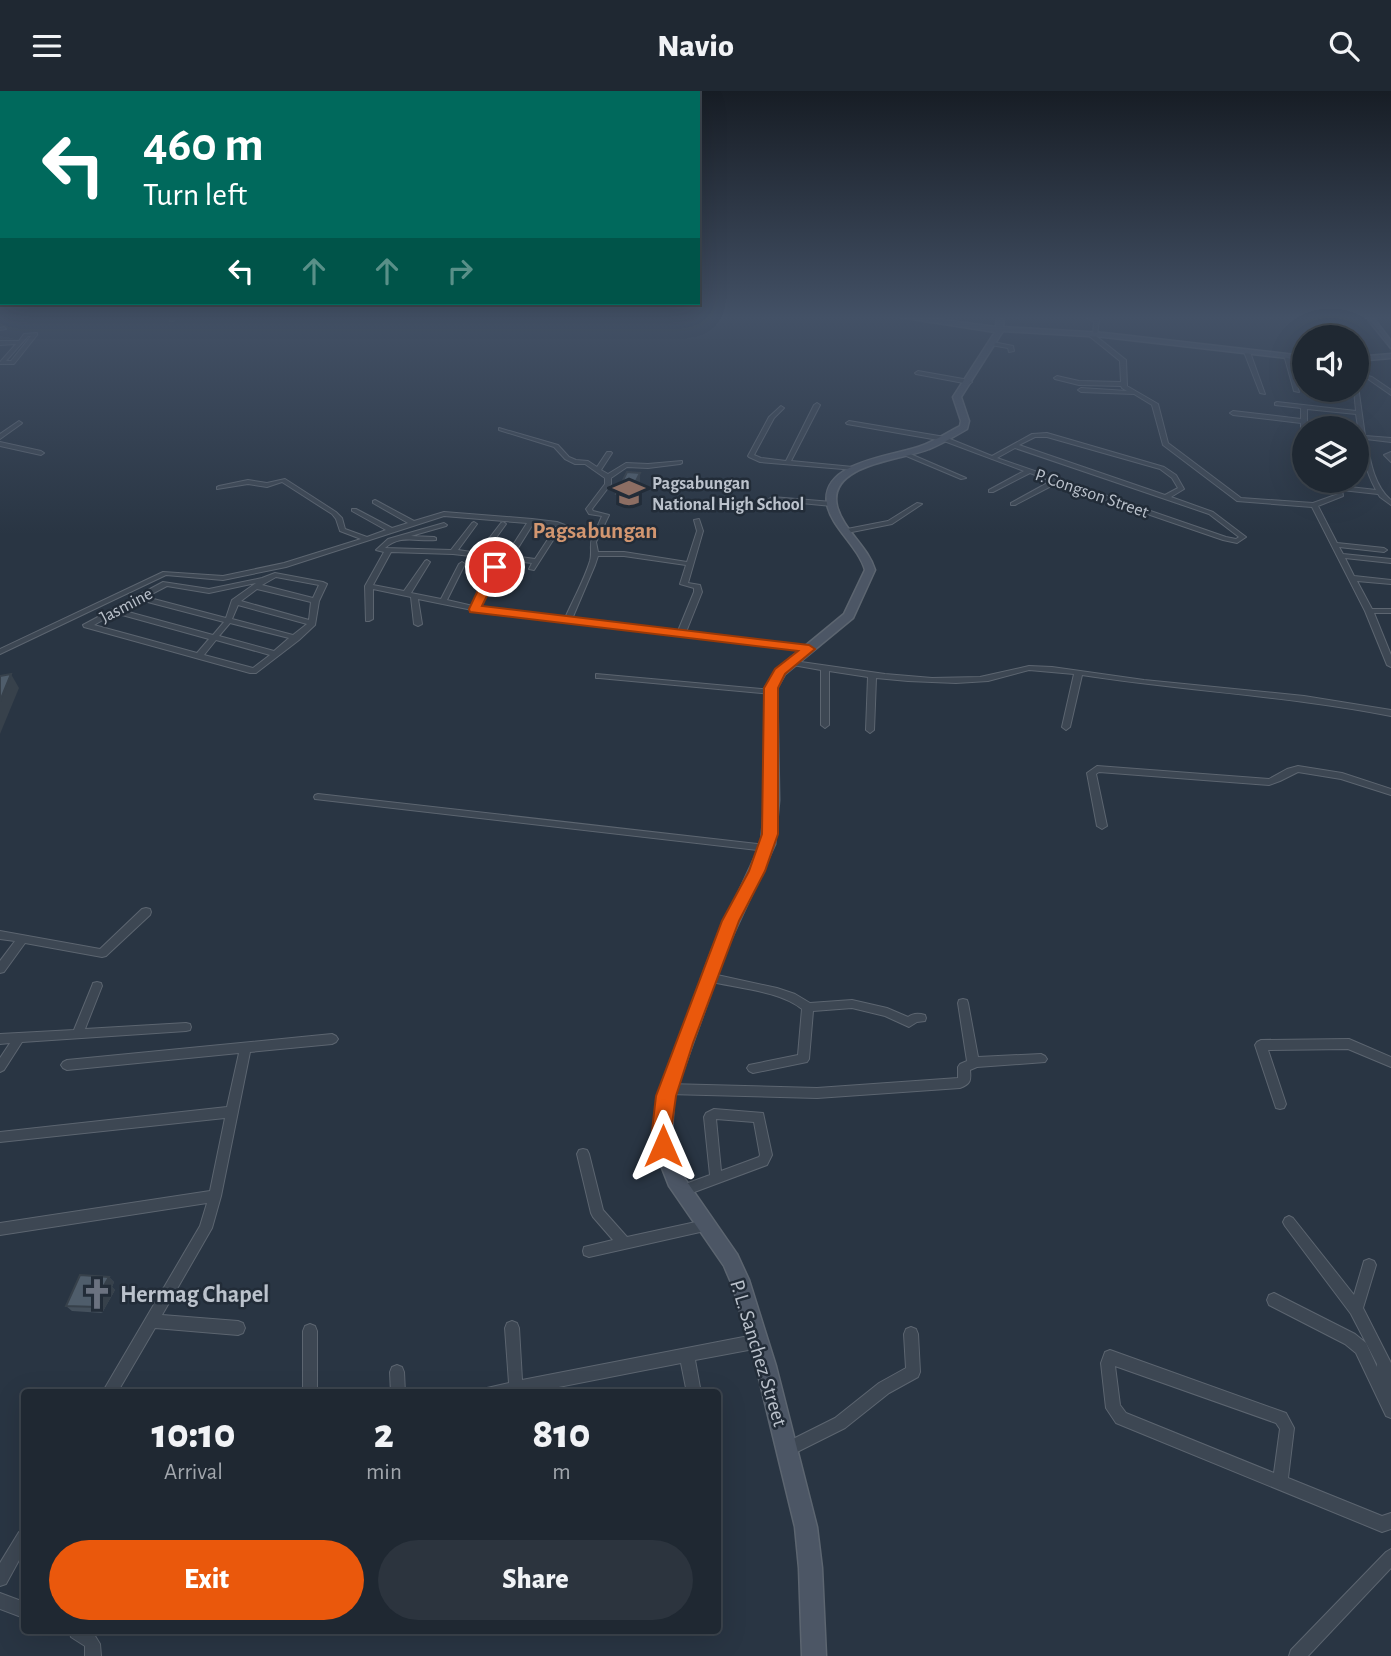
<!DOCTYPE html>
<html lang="en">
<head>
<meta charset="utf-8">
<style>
  :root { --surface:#1f2832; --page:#2c343e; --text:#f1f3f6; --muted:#a1a6ac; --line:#3c444d; --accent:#ea580c }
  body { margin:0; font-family:"Alegreya Sans",sans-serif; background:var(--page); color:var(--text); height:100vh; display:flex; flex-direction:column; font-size:26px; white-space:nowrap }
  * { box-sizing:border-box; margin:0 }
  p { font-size:23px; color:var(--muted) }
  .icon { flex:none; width:38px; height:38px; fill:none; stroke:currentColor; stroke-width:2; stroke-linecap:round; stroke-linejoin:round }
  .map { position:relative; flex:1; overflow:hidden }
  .sheet { position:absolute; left:21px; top:1298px; width:700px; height:245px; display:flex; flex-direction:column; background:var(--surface); border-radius:7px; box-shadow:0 7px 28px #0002,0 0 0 2px var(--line) }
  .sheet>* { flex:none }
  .top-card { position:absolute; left:0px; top:0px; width:700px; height:214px; box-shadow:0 7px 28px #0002,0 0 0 2px var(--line); background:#00695c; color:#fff; overflow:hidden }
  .controls { position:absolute; left:1292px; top:234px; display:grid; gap:14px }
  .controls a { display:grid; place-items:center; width:77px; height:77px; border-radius:50%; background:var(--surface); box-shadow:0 7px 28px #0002,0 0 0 2px var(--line); font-size:35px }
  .pin { position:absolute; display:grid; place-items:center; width:60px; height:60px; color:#fff; margin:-30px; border:4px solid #fff; border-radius:50%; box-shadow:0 2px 7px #0007 }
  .me { position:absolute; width:77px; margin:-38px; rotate:0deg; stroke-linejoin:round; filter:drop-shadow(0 0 5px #0008) }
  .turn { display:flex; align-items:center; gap:24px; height:147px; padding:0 28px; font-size:32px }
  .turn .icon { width:91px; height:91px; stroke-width:2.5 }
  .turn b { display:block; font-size:49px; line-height:60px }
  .lanes { display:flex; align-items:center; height:66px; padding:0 28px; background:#0003; justify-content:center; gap:35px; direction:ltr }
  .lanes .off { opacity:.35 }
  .eta { display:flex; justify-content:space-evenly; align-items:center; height:119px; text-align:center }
  .eta b { font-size:42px; font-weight:800; line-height:49px }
  .cta { display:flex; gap:14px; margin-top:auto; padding:14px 28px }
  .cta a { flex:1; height:80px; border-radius:42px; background:var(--accent); color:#fff; font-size:28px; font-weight:800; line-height:80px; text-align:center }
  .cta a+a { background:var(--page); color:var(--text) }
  header { display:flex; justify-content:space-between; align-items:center; height:91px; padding:0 28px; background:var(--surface); font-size:32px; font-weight:800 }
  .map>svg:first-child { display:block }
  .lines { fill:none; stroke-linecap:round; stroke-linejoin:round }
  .street-casing { stroke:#5c6570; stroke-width:2 }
  .secondary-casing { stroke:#5c6570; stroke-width:3 }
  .street { fill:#3d4753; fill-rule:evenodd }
  .secondary { fill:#4c5665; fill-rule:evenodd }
  .wall { fill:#44505c }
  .shaded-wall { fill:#37414b }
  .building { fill:#4f5d6b; stroke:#37414b; stroke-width:2 }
  .route { fill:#ea580c; stroke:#983908; stroke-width:2 }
  .labels { text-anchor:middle; stroke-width:5; stroke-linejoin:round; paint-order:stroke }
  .far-poi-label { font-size:18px; font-weight:bold; fill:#bbc2cc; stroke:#222c38; text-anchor:start }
  .far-street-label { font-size:18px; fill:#bbc2cc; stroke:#222c38 }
  .street-label { font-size:21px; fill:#bbc2cc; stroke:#222c38 }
  .far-district-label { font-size:23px; font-weight:bold; fill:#d29670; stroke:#222c38 }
  .near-poi-label { font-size:24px; font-weight:bold; fill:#bbc2cc; stroke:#222c38; text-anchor:start }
</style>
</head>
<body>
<header><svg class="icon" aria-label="menu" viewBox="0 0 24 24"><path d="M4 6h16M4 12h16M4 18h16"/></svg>Navio<svg class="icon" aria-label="search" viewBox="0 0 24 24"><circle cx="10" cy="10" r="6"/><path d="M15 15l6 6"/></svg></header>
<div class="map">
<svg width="1391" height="1565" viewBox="0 0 1391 1565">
  <rect width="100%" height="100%" fill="#293543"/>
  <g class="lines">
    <defs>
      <g id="street">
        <path d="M173 225H178L174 230H170Z"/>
        <path d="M1084 225H1091L1099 229 1097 244 1096 245 1126 269 1127 295 1158 313 1168 352 1241 407 1313 412 1338 403 1333 390H1339L1341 395 1376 399C1363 376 1360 348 1356 323L1307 318V338H1304V349L1301 347V332L1233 324 1230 322 1233 320 1301 328V317L1275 314V312L1277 311 1356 320 1354 299H1356V294L1358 295 1365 345 1391 347V351L1366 348C1370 369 1374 395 1391 409V414L1380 406 1378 403 1342 399 1343 405 1318 415 1337 452 1384 457 1387 459 1384 461 1339 456 1343 463 1391 468V472L1345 467 1354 485 1391 489V493L1357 490 1372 518H1391V522H1374L1391 564V576L1387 574 1365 520 1312 416 1237 410 1163 354 1152 314 1134 303 1081 301 1078 299 1081 297 1127 300 1122 297 1121 295 1079 294 1055 288 1054 287 1057 285 1079 290 1121 291 1120 270 1088 244V242L1093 243 1094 231Z"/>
        <path d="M4 236 6 238 0 239V237Z"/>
        <path d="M37 242V244L14 273H0V271L16 253 0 254V250H19L24 243ZM28 245H31L11 270H6Z"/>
        <path d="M993 251 1013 255 1014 260 1009 261 1008 257 991 254 990 253Z"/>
        <path d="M1247 259 1250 261 1265 303 1260 302 1244 261Z"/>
        <path d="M1284 264 1289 265 1299 301 1294 300Z"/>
        <path d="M918 280 969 289 972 291 969 293 916 283 915 282Z"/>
        <path d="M1356 282 1372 286 1391 299V304L1368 288 1356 286Z"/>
        <path d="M817 312 820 314 791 370 853 376 855 377V379L760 371 749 366 748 365 769 326 781 315 784 317 774 327 754 364 761 367 786 370 814 314Z"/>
        <path d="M19 330 22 332 21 333 0 348V343Z"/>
        <path d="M849 330 945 346 992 365 1032 343 1047 342 1164 376 1176 384 1184 398 1171 406 1213 421 1246 446 1237 452 1223 449 1057 392 1015 414H1011V412L1051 390 1030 382 993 401H989V399L1024 380 944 350 847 333 846 332ZM1035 346H1047L1160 378 1172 387 1178 397 1165 404 1019 354ZM1015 357 1209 423 1239 446 1236 448 1226 446 997 367Z"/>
        <path d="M499 337 558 354 569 366 576 369 588 370 597 376 607 361H611L612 362 601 379 608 383 626 372 648 373 682 370V372L680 373 648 377 627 376 611 387V393L592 418 593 420 609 424 596 451 598 461H624L687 471 697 440 694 429 699 428 703 440 688 492 700 494 702 501 686 541 809 556H812V560L492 523 418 508 422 533 418 535 414 533 411 506 373 498V528L369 530H366L365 495 384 461 376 459 388 448 444 432 447 434 446 435 411 445 434 446 436 447V449C417 451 400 443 385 457L451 459 472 432 474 431 477 433 458 459 478 462 501 432 503 431 506 433 485 462 506 465 527 432 444 425 286 476 223 489 166 484 0 563V558L163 481 223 485 284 472 361 448 340 440 336 428 332 423 282 391 267 396 248 393 217 398V396L219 395 248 389 267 392 285 388 336 421 342 427 345 438 367 446 386 439 352 420V418H356L392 437 408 432 373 412V410L375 409 414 430 444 421 532 428 557 431 570 436 596 439 602 425 589 423 586 418 605 393V387L585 373H575L565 368 554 356 499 339ZM533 433 556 435 569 440 594 443C588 453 593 459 590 470 584 489 573 509 565 527L480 516 498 476 495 474 492 476 473 515 447 509 465 473 462 471 459 473 441 508 411 502 430 471 427 469 425 470 404 500 373 494 391 461 453 463 532 472 529 478 534 479 557 443 552 442 535 468 513 465ZM598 465H624L686 474 680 493 694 497V501L678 540 572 528 595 474Z"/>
        <path d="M0 351 41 360 44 362 41 364 0 355Z"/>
        <path d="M1391 361V371L1384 364Z"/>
        <path d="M904 362H908L966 387 961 388 904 364Z"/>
        <path d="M772 406 832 411 835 413 832 415 770 409 769 408Z"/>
        <path d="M917 412 922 413 892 433 847 442 844 440 847 438 888 430Z"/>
        <path d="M275 482 323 491 327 493 319 510 315 534 299 549 256 582H250L84 536 83 534 163 491 209 498 262 487ZM276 486 319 494 313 507 262 494ZM256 492 232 509 226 527 146 506 167 495 209 502ZM257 498 311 511 309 529 241 510ZM140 509 224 531 213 544 121 519ZM238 514 307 533 293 544 232 528ZM115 522 209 548 197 562 94 534ZM230 532 289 547 274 560 219 545ZM216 549 270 564 253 577 204 564Z"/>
        <path d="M787 569 885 583 932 587 980 586 1029 575 1052 576 1144 589 1304 605 1391 619V625C1289 605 1185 600 1082 584L1070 636 1066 639 1062 636 1074 583 1029 579 988 590 956 592 908 590 876 587 874 639 870 642 866 639 868 586 829 580V634L825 637 821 634V579L787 573Z"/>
        <path d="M596 583 771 599 775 601 771 603 599 587H596Z"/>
        <path d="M1097 675 1269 688 1287 678 1298 675 1342 682 1391 698V704L1341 688 1298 681 1280 690 1269 694 1099 681 1096 683 1107 735 1102 738 1097 735 1087 682Z"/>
        <path d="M318 703 766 754 771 757 766 760 315 708 314 706 315 704Z"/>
        <path d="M146 817 150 818 151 821 150 824 106 865 102 866 25 852 4 881 0 882V870L15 850 0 848V840L100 858 142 818Z"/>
        <path d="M708 882 777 897 795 903 810 912 852 909 887 917 908 926C913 922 919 922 925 924L926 927 925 930 917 931 909 936 885 925 852 917 813 920 809 968 807 971 753 982 749 980 747 977 749 974 798 964 802 918C779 899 733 897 704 889L703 886 704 883Z"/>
        <path d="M97 891 101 892 102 895 85 938 186 932 190 933 191 936 190 939 186 940 22 951 4 979 0 981V967L10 952 0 953V943L74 939 92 895 93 892Z"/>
        <path d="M963 908 967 909 968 912 978 966 1041 963 1045 965 1047 968 1045 971 977 976 970 979C971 989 971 993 960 997L817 1007 668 1003 664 1001 662 998 664 995 668 993 817 997 958 987V976L960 973 967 970 958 912 959 909Z"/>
        <path d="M332 943 336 945 338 948 336 951 332 953 250 961 221 1105 212 1137 162 1224 238 1230 243 1232 245 1237 243 1242 238 1244 155 1237 117 1302H102L200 1135 207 1112 0 1144V1132L210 1100 225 1027 0 1051V1041L227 1016 239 962 67 979 63 977 61 974 63 971 67 969Z"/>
        <path d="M1349 948 1391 966V976L1348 958 1268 959 1286 1013 1284 1017 1280 1018 1276 1017 1255 954 1257 951 1261 949Z"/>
        <path d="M714 1018 763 1022 772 1064 767 1074 681 1106 677 1104 675 1100 677 1096 710 1084 704 1026 706 1022ZM716 1028 754 1031 760 1064 759 1066 721 1080Z"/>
        <path d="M583 1058 587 1059 589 1063 603 1119 627 1146 705 1129 709 1131 711 1135 709 1139 589 1166 584 1164 583 1160 584 1156 613 1149 593 1126 591 1122 577 1063 579 1059Z"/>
        <path d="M1289 1125 1293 1127 1354 1204 1364 1170 1369 1168 1374 1170 1376 1174 1363 1217 1391 1272V1327L1386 1325 1356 1262 1345 1253 1269 1214 1267 1209 1269 1204 1274 1202 1355 1243 1366 1252 1377 1276V1273L1351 1223 1285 1135 1283 1131 1285 1127Z"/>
        <path d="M512 1230 517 1232 519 1237 522 1289 759 1243 764 1245 766 1250 764 1255 759 1257 695 1269 701 1302H687L681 1272 528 1302H485L487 1297 509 1292 505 1237 507 1232Z"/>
        <path d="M310 1233 315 1235 317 1240V1302H303V1240L305 1235Z"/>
        <path d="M911 1236 916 1238 918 1243 920 1281 918 1286 889 1302 845 1337 793 1363 788 1365 783 1363 781 1358 783 1353 835 1327 879 1292 906 1277 904 1243 906 1238Z"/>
        <path d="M1110 1259 1286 1322 1294 1337 1288 1387 1382 1425 1391 1422V1438L1382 1441 1116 1332 1106 1317 1101 1272 1105 1261ZM1115 1275 1276 1332 1280 1338 1274 1382 1126 1322 1120 1314Z"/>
        <path d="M397 1274 402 1276 404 1281 405 1302H391L390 1281 392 1276Z"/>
        <path d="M24 1438V1460L6 1493 0 1495V1472L19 1441Z"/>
        <path d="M1391 1458V1477L1308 1565H1289L1291 1559 1386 1461Z"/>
        <path d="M0 1502 24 1511V1527L0 1518Z"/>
        <path d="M69 1540H92L100 1553 101 1565H85V1555L71 1546Z"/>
      </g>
      <g id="secondary">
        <path d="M893 225H913L996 236 997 225H1004L1003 236 1104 242 1304 265V269L1104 246 1003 240 961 306 969 330 967 338C955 345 942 353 929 358 905 369 827 372 837 415 843 439 868 455 875 479L853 527 785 583 777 597 779 709 775 753 726 859 674 1005 672 1039 676 1067 683 1085 737 1163 749 1189 776 1275 817 1436 822 1477 826 1565H802L799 1477 795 1436 756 1275 733 1196 724 1175 669 1095 658 1067 655 1039 658 1005 712 859 761 753 765 709V597L776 579 844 523 865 479C858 455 831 436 827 413 820 370 895 365 921 355 935 350 948 341 960 335L961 330 953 306 995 241Z"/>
        <path d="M1365 225H1372L1391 250V257Z"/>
        <path d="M1391 263V267L1356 270V266Z"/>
      </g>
    </defs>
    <use href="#street" class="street-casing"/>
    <use href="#secondary" class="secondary-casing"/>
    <use href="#street" class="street"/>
    <use href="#secondary" class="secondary"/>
  </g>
  <g class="wall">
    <path d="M640 382V391L630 414 617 412 616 403Z"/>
    <path d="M109 1186 114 1191 112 1196 115 1199 102 1222 72 1220 66 1215Z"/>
  </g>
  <g class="shaded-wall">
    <path d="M640 382V391L630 414 629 404Z"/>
    <path d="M11 583 19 597 0 643V610Z"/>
    <path d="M109 1186 114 1191 112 1196 115 1199 102 1222 97 1216Z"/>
  </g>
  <g class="building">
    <path d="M627 381 640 382 629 404 616 403Z"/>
    <path d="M11 583 0 610V585Z"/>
    <path d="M80 1184 109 1186 105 1193H110L97 1216 66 1215Z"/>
  </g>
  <linearGradient id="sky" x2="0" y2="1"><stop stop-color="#171d25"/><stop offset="0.51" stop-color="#435166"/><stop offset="1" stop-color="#435166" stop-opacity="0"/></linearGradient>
  <rect width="1391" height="444" fill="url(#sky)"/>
  <path class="route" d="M495 473 501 476 482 515 809 554 815 558 785 583 778 597V743L765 780 739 830 693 952 676 1005 671 1040 673 1055 670 1062 663 1064 656 1062 652 1040 656 1005 722 830 749 780 762 743 764 597 775 578 798 560 470 521 469 518 489 476Z"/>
  <defs>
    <symbol id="school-bare" viewBox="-9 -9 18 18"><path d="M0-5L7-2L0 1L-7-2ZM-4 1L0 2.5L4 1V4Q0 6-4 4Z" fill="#8d6e63" stroke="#222c38" stroke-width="2.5" paint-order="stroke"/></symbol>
    <symbol id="church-bare" viewBox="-9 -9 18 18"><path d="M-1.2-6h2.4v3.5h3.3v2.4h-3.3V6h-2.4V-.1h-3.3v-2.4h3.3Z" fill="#6b7280" stroke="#222c38" stroke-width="2.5" paint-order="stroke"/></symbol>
  </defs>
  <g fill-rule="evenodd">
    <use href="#school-bare" x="607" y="380" width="44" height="44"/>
    <use href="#church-bare" x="75" y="1181" width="44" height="44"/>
  </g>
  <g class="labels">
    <g class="far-poi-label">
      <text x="652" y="398">Pagsabungan<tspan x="652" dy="21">National High School</tspan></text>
    </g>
    <g class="far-street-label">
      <text transform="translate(1092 402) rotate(19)" y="6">P. Congson Street</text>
      <text transform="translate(126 514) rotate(-28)" y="6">Jasmine</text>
    </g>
    <g class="street-label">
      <text transform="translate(759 1262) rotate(73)" y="7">P. L. Sanchez Street</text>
    </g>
    <g class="far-district-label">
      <text x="595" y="447">Pagsabungan</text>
    </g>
    <g class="near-poi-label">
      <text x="120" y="1211">Hermag Chapel</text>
    </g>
  </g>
</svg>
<div class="controls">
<a><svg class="icon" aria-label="sound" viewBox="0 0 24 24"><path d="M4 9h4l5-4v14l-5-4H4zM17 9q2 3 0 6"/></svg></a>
<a><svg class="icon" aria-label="layers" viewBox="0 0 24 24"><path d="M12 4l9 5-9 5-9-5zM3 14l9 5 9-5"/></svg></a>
</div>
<div class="pin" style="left:495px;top:476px;background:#d93025"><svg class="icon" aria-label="arrive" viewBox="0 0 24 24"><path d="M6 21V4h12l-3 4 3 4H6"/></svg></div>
<svg class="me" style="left:663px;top:1055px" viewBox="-20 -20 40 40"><path d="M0-17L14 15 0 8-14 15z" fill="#ea580c" stroke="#fff" stroke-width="4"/></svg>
<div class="top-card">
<div class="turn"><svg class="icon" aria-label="left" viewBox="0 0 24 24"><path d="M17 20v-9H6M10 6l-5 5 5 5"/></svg><div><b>460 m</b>Turn left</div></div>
<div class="lanes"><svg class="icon" aria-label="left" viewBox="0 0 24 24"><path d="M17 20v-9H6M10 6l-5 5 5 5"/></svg><svg class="icon off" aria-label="ahead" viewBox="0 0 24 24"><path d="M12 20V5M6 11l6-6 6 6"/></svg><svg class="icon off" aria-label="ahead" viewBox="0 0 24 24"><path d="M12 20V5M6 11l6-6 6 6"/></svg><svg class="icon off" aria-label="right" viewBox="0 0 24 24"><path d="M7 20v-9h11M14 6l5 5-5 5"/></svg></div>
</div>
<section class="sheet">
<div class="eta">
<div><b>10:10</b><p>Arrival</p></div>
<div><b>2</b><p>min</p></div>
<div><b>810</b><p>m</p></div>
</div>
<div class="cta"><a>Exit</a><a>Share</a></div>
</section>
</div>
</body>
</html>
